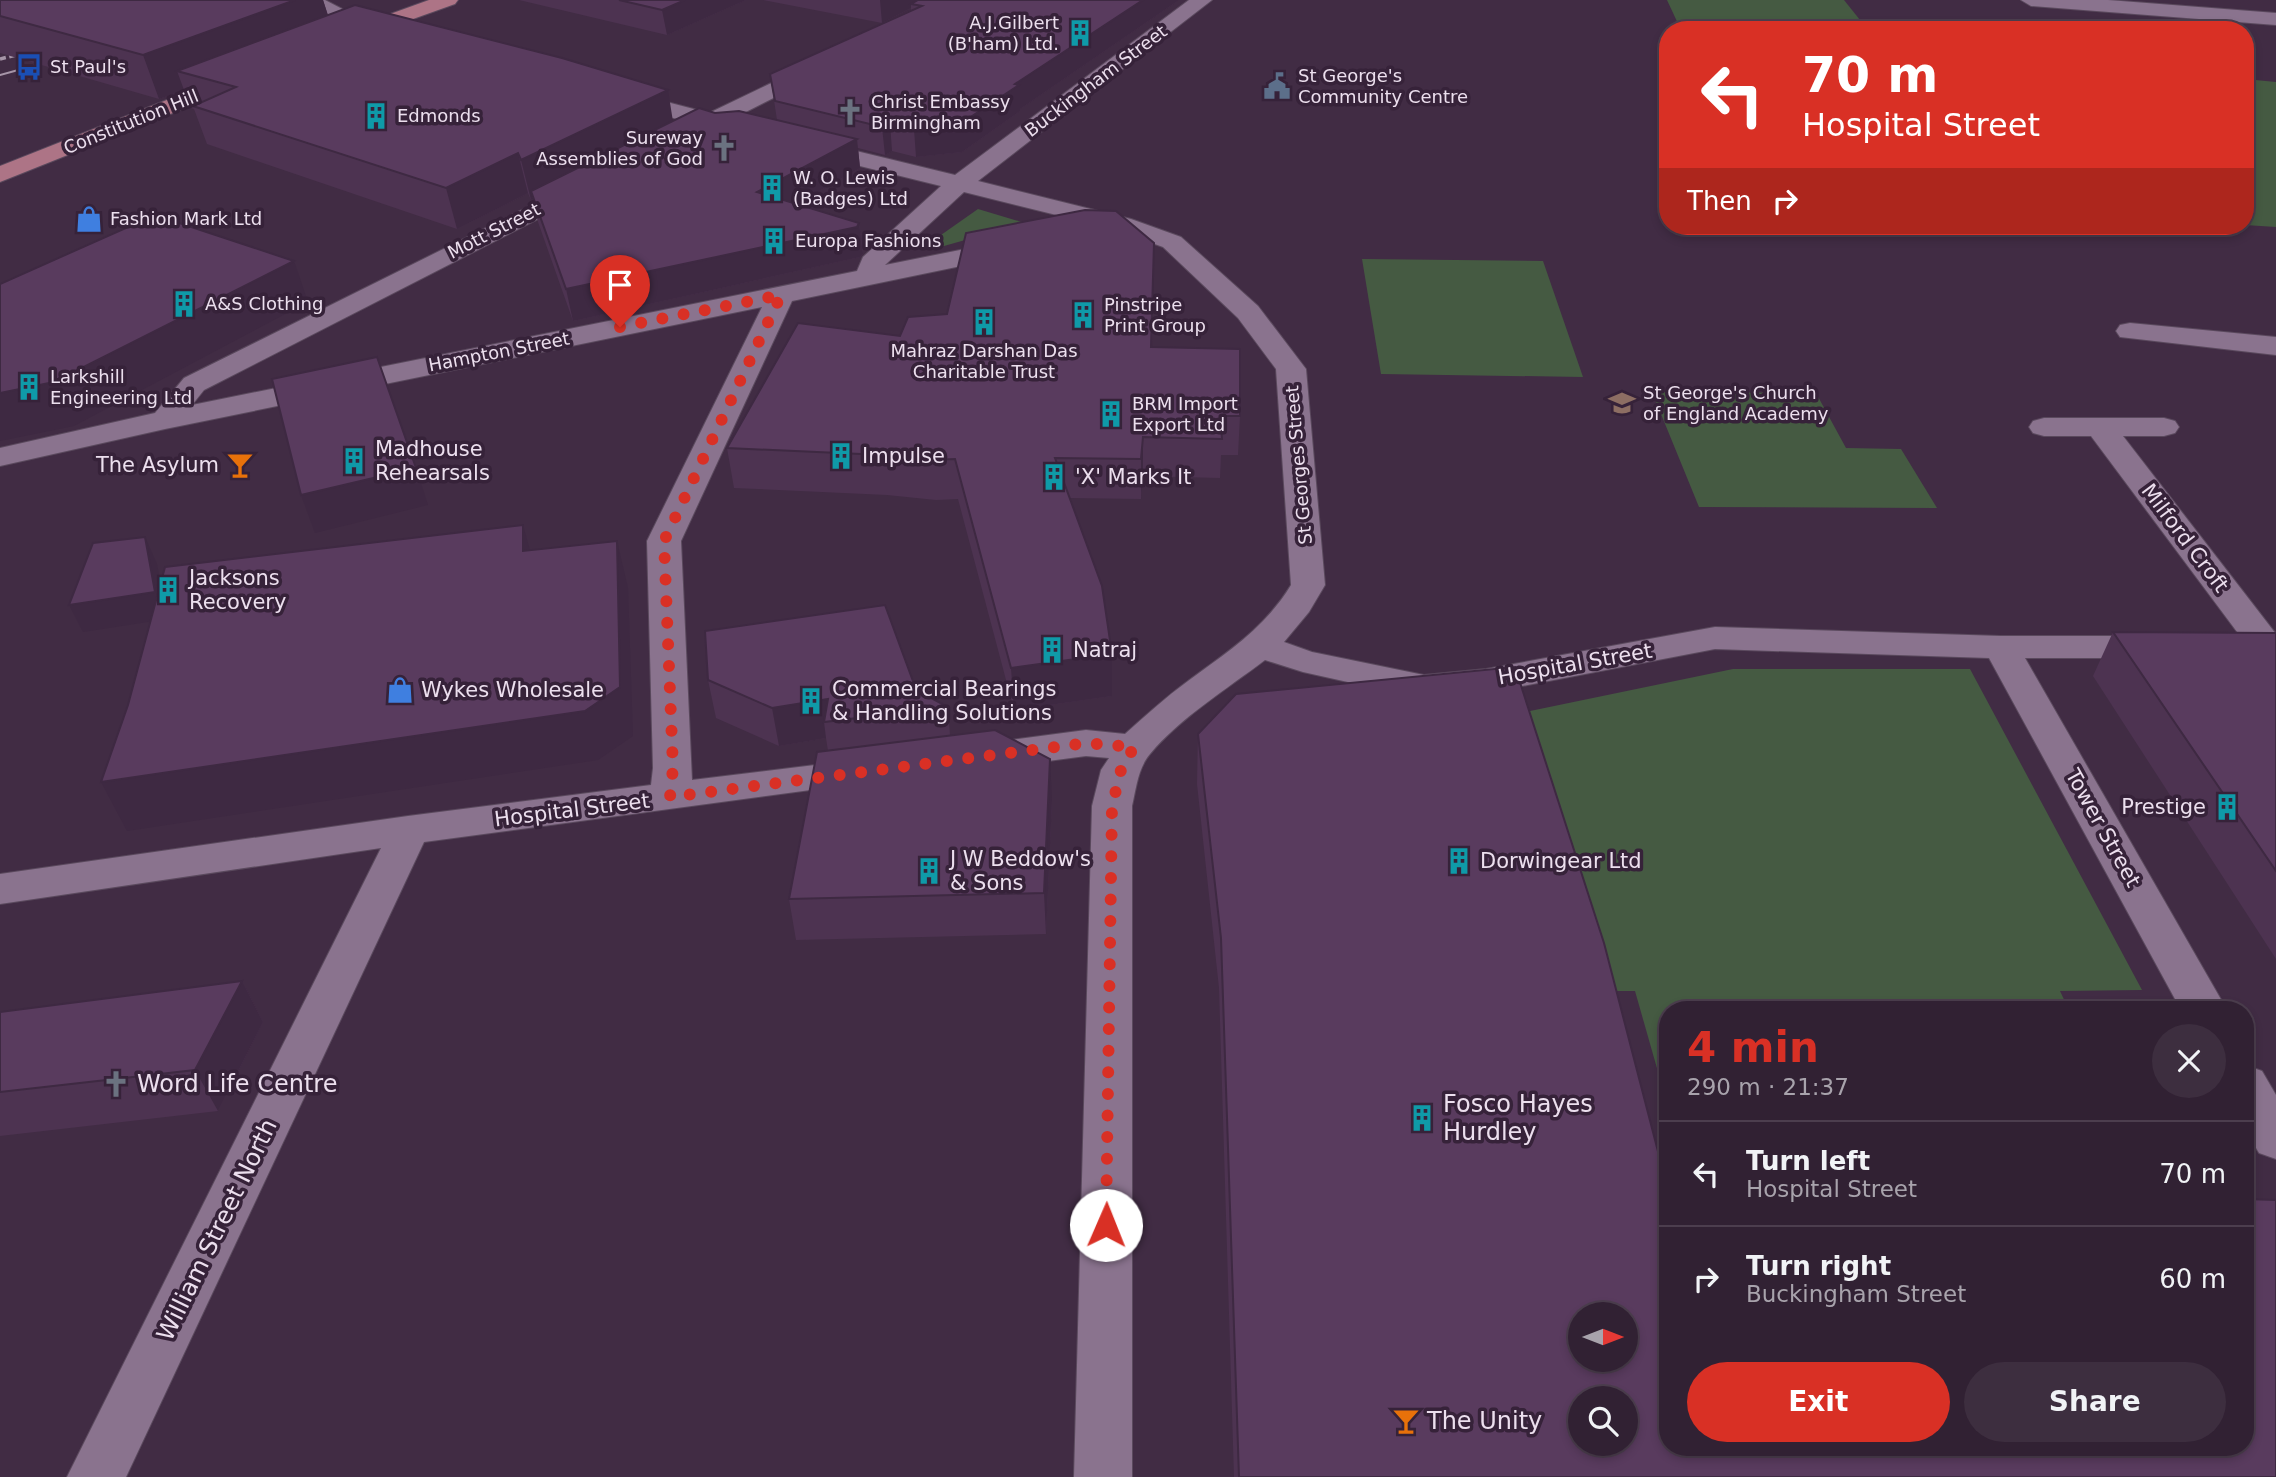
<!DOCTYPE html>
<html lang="en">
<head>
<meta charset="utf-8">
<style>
  :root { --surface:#312133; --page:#3d2e3f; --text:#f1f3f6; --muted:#a8a3ac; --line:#4c3e4e; --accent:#d93025 }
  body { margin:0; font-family:"DejaVu Sans",sans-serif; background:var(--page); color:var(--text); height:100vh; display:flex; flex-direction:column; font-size:26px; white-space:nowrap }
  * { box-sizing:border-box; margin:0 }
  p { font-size:23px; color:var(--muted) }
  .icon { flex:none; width:38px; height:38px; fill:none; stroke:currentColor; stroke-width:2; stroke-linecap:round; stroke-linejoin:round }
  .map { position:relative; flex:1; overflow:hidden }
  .panel { position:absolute; left:1659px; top:1001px; width:595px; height:455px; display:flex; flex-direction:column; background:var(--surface); border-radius:28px; box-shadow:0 4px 10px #0003,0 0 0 2px var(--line) }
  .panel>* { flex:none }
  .banner { position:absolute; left:1659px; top:21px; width:595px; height:214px; border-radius:28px; box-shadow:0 4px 10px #0003,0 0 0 2px var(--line); background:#d93025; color:#fff; overflow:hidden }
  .needle { width:46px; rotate:90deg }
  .fabs { position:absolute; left:1568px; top:1302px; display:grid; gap:14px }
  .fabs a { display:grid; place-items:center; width:70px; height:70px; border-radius:50%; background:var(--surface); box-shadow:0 4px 10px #0003,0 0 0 2px var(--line); font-size:35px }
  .pin { position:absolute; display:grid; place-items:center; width:60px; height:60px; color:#fff; margin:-72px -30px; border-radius:50% 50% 50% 0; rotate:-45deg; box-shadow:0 0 7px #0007 }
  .pin .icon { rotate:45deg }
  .me { position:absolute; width:77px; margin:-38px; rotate:1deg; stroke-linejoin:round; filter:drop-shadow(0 0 5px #0008) }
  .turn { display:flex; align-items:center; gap:24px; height:147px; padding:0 28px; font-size:32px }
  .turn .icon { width:91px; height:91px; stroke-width:2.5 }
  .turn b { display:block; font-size:49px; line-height:60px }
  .then { display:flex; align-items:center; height:66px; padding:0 28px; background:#0003; gap:14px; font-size:26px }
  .round { display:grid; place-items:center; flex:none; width:74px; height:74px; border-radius:37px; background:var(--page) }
  .overview { display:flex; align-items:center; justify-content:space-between; height:119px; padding:0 28px }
  h1 { font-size:42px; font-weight:700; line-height:52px; color:var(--accent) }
  .action { display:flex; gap:14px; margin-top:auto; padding:14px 28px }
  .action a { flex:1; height:80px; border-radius:42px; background:var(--accent); color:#fff; font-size:28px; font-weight:700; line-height:80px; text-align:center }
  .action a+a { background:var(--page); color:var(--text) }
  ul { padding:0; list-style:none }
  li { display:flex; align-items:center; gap:21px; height:105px; padding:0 28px; border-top:2px solid var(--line) }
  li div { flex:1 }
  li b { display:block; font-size:26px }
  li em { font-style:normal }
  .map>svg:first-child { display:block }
  .green { fill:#455a42 }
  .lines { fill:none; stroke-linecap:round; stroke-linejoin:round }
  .minor-casing { stroke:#5a495d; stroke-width:2 }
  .major-casing { stroke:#5a495d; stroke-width:2 }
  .minor { fill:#8a738e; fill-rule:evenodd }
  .major { fill:#ad7486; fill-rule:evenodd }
  .tram { stroke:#a695a8; stroke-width:2 }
  .rail { stroke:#a695a8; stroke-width:3.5; stroke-dasharray:6 3.5; stroke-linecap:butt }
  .wall { fill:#4d3351 }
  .shaded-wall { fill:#3e2942 }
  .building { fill:#593b5e; stroke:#3e2942; stroke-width:2; fill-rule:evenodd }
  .route { stroke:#d93025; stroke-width:12; stroke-dasharray:0 21.6 }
  .labels { text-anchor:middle; stroke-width:7; stroke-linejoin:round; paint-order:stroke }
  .far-poi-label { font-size:18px; fill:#ecdfee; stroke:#362239; text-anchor:start }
  .far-street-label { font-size:18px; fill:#ecdfee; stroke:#362239 }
  .poi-label { font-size:21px; fill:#ecdfee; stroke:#362239; text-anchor:start }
  .street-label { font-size:21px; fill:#ecdfee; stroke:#362239 }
  .near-poi-label { font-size:24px; fill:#ecdfee; stroke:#362239; text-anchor:start }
  .near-street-label { font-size:24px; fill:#ecdfee; stroke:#362239 }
</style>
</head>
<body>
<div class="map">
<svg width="2276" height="1477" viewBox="0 0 2276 1477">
  <rect width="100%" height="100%" fill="#412c44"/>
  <g class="green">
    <path d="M1667 0H1844L1868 30H1681Z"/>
    <path d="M2245 79 2276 82V227L2245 225Z"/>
    <path d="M978 209 1025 223 944 246 931 242Z"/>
    <path d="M1362 259 1543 261 1583 377 1381 374Z"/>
    <path d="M1652 392 1816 393 1846 448 1901 449 1937 508 1699 507Z"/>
    <path d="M1733 669H1970L2142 990 2060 991 2069 1010H1668V1107L1635 991H1591L1506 716Z"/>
  </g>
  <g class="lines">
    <defs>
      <g id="minor">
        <path d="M300 0H325L373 25 387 29 390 33 387 37C364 43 324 15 303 4Z"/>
        <path d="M1189 0H1212L978 181 1131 219 1181 237 1258 306 1306 369 1325 585 1309 612 1284 642 1312 652 1424 675 1486 669 1715 627 2001 636H2158L2171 639 2176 647 2171 655 2158 658H2025L2227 1010H2181L1989 658 1715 649 1486 693 1424 699 1303 672 1265 660C1227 689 1180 718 1150 754 1138 768 1136 789 1132 806V1477H1074L1092 806 1101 770 1109 758 1086 756 980 770 966 766 961 757 966 748 980 744 1086 730 1125 734C1146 715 1166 697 1188 681 1227 652 1265 628 1291 585L1276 369 1238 318 1163 247 1113 229 964 192 885 265 1010 240 1019 242 1023 248 1019 254 792 301 681 541 692 780 864 759 878 763 884 772 878 781 424 842 126 1477H67L381 848 0 904V874L408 816 651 785 653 768 647 541 762 307 165 429 0 466V448L155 413 184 378 582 180 591 182 594 187 591 192 204 390 192 405 857 271 863 257 941 186 799 151 795 146 799 141 807 139 955 175Z"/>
        <path d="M2021 0H2108L2276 13V25L2031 6Z"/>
        <path d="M819 60 827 61 830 66 827 71 732 119 743 122 746 127 743 132C733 134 728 131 718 129 709 128 703 133 693 131L690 126 692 123 613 102 610 97 613 92 621 90 709 113Z"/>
        <path d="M2130 323 2276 337V355L2120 337 2116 331 2120 325Z"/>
        <path d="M2044 418H2164L2175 421 2179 427 2175 433 2164 436H2123L2276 634V657L2268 659 2255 656 2091 436H2044L2033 433 2029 427 2033 421Z"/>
        <path d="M2245 1065 2262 1071 2276 1095V1159L2259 1153 2245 1129Z"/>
      </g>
      <g id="major">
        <path d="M429 0H458L455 4 357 39H343L340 35 343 31Z"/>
        <path d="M235 73 243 75 246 80 243 85 0 182V166Z"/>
      </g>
    </defs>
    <use href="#minor" class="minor-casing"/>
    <use href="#major" class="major-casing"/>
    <use href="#minor" class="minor"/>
    <use href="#major" class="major"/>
    <path class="tram" d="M0 75 58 59"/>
    <path class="rail" d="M0 59 28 52"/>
  </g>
  <g class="wall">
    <path d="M0 0H323L328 15 673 121 715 113 777 120 770 74 911 10V8L882 23 763 0H1179L1020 109V111L962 152 916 157 892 151 885 155 858 148 860 168 796 204 859 223 863 254 860 257 573 321 538 222 533 199 531 200 528 193 457 229 207 144 194 109 191 108 184 90 159 99 0 53Z"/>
    <path d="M519 0H746L667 35Z"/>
    <path d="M1154 243 1152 347 1240 416 1238 455H1221L1220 478 1143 476 1141 499 1070 498 1112 654V696L1014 710 958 499 936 500 887 495 734 488 727 448 900 336 947 314Z"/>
    <path d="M2113 632 2276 633V959L2093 676Z"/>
    <path d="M708 680 914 684 915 689 948 707 950 735 1052 800 1046 934 796 940 789 899 828 751 826 738 779 746 716 718Z"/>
    <path d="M1198 734 1668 1447 2276 1477H1234L1219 988 1197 784Z"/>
    <path d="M242 981 263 1022 218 1111 0 1136V1012Z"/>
  </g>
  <g class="shaded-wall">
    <path d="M295 0H323L333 32 177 71 184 90 159 99 143 55Z"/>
    <path d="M685 0H746L667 35 662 10Z"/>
    <path d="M880 0H927L911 4V8L882 23Z"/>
    <path d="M1143 0H1179L1020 109V111L962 152 916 157 914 129 1015 84Z"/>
    <path d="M668 90 674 128 531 191 533 199 531 200 521 160Z"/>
    <path d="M890 123 892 151 885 155 882 127Z"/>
    <path d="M857 139 860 168 762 223 757 192Z"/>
    <path d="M518 153 528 193 457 229 446 188Z"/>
    <path d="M859 223 863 254 860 257 573 321 566 289Z"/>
    <path d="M1154 243V279L1150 385 1151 347Z"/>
    <path d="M294 261 308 302 74 426 0 441V393Z"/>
    <path d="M1143 437V476L1141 499V459Z"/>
    <path d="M416 468 428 505 315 533 301 495Z"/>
    <path d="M523 525 536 572 523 551Z"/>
    <path d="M145 537 157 564 167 619 83 632 69 605Z"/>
    <path d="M617 541 628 588 633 736 598 760 127 831 101 782Z"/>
    <path d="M1112 654V696L1014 710 1011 668Z"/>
    <path d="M828 699 824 722 826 738 779 746 772 708Z"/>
    <path d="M1050 759 1052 800 1046 934 1044 893Z"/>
    <path d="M242 981 263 1022 218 1111 195 1070Z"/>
  </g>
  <g class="building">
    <path d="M0 0H295L143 55 0 16Z"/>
    <path d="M619 0H685L662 10Z"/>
    <path d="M918 0H1143L1015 84 1019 85 960 124 914 129 890 123 882 127 775 101 770 74 922 6 911 4Z"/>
    <path d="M355 5 562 58 668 90 521 160 518 153 446 188 193 106 236 87 177 71Z"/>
    <path d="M699 108 715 113 739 111 857 139 757 192 859 223 857 227 566 289 531 191Z"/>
    <path d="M1085 210 1116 211 1154 243 1151 347 1240 349V416H1220L1222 439 1143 437 1141 459 1055 458 1102 586 1112 654 1011 668 955 459 932 460 883 455 727 448 798 323 900 336 908 317 947 314 966 233Z"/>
    <path d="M155 215 294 261 54 382 0 393V284Z"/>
    <path d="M377 357 416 468 301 495 272 379Z"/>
    <path d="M523 525V551L617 541 620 687 585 711 101 782 128 705 165 567Z"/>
    <path d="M145 537 155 592 69 605 93 543Z"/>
    <path d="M885 605 914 684 907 685 948 707 824 722 828 699 772 708 708 680 705 631Z"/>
    <path d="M2113 632 2276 633V871Z"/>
    <path d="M1515 667 1604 943 1668 1190V1447H2245V1199L2276 1200V1477H1239L1221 938 1198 734 1236 694ZM1580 1314H1626V1360H1580ZM1580 1398H1626V1444H1580Z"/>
    <path d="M995 730 1050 759 1044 893 789 899 817 752Z"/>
    <path d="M242 981 195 1070 0 1092V1012Z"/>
  </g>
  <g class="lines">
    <path class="route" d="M620 327 781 295 664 541 673 768 670 797 1086 743 1134 747 1121 770 1112 806 1106 1225"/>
  </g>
  <defs>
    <symbol id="building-bare" viewBox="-9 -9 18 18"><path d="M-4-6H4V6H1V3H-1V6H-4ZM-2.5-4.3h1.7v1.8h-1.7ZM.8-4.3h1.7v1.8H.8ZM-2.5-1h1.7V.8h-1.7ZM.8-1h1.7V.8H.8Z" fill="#0f9aa8" stroke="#362239" stroke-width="2.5" paint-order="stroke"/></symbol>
    <symbol id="bus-bare" viewBox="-9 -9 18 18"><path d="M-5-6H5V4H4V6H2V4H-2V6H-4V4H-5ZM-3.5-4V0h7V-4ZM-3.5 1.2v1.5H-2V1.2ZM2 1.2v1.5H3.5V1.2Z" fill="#1a4fb4" stroke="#362239" stroke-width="2.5" paint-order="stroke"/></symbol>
    <symbol id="civic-bare" viewBox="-9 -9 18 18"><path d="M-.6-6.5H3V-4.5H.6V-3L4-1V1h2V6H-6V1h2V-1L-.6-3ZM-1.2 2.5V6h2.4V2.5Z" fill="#5c6f8a" stroke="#362239" stroke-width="2.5" paint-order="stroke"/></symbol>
    <symbol id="church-bare" viewBox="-9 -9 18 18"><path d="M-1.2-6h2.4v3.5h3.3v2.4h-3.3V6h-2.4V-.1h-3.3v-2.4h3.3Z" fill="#6b7280" stroke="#362239" stroke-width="2.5" paint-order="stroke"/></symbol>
    <symbol id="shop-bare" viewBox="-9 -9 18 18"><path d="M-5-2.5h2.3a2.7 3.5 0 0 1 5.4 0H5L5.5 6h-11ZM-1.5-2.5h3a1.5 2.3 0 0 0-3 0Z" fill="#3f7fe0" stroke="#362239" stroke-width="2.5" paint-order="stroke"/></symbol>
    <symbol id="school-bare" viewBox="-9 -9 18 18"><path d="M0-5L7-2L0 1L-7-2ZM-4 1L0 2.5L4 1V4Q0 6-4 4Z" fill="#8d6e63" stroke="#362239" stroke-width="2.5" paint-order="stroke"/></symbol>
    <symbol id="bar-bare" viewBox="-9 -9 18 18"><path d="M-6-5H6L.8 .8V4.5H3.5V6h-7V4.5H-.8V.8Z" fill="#e8710a" stroke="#362239" stroke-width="2.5" paint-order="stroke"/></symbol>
  </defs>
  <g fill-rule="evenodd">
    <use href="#building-bare" x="1061" y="14" width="38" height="38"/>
    <use href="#bus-bare" x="10" y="48" width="38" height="38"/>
    <use href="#civic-bare" x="1258" y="67" width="38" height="38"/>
    <use href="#church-bare" x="831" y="93" width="38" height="38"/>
    <use href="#building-bare" x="357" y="97" width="38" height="38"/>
    <use href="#church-bare" x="705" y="129" width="38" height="38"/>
    <use href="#building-bare" x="753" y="169" width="38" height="38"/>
    <use href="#shop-bare" x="70" y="200" width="38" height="38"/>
    <use href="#building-bare" x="755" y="222" width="38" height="38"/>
    <use href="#building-bare" x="165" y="285" width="38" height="38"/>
    <use href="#building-bare" x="1064" y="296" width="38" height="38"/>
    <use href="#building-bare" x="965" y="303" width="38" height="38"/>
    <use href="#building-bare" x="10" y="368" width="38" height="38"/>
    <use href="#school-bare" x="1603" y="384" width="38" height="38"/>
    <use href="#building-bare" x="1092" y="395" width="38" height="38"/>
    <use href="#building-bare" x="822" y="437" width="38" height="38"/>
    <use href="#building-bare" x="335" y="442" width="38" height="38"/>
    <use href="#bar-bare" x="221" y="446" width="38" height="38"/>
    <use href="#building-bare" x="1035" y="458" width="38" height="38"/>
    <use href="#building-bare" x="149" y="571" width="38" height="38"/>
    <use href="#building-bare" x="1033" y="631" width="38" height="38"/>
    <use href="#shop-bare" x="381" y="671" width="38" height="38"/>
    <use href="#building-bare" x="792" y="682" width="38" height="38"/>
    <use href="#building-bare" x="2208" y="788" width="38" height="38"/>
    <use href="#building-bare" x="1440" y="842" width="38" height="38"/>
    <use href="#building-bare" x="910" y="852" width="38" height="38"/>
    <use href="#church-bare" x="97" y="1065" width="38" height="38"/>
    <use href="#building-bare" x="1403" y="1099" width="38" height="38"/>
    <use href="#bar-bare" x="1387" y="1402" width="38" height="38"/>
  </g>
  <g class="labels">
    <g class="far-poi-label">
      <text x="1059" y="29" text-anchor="end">A.J.Gilbert<tspan x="1059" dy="21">(B'ham) Ltd.</tspan></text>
      <text x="50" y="73">St Paul's</text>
      <text x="1298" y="82">St George's<tspan x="1298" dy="21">Community Centre</tspan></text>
      <text x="871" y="108">Christ Embassy<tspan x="871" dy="21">Birmingham</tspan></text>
      <text x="397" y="122">Edmonds</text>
      <text x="703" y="144" text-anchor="end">Sureway<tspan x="703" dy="21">Assemblies of God</tspan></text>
      <text x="793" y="184">W. O. Lewis<tspan x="793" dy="21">(Badges) Ltd</tspan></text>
      <text x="110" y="225">Fashion Mark Ltd</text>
      <text x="795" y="247">Europa Fashions</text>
      <text x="205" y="310">A&amp;S Clothing</text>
      <text x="1104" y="311">Pinstripe<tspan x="1104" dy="21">Print Group</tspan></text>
      <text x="984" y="357" text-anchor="middle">Mahraz Darshan Das<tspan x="984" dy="21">Charitable Trust</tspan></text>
      <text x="50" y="383">Larkshill<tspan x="50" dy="21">Engineering Ltd</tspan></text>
      <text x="1643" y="399">St George's Church<tspan x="1643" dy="21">of England Academy</tspan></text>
      <text x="1132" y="410">BRM Import<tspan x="1132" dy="21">Export Ltd</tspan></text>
    </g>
    <g class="far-street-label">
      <text transform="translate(1096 81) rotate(-37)" y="6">Buckingham Street</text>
      <text transform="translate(131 122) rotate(-22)" y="6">Constitution Hill</text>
      <text transform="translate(494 231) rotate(-27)" y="6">Mott Street</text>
      <text transform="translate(499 352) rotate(-11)" y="6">Hampton Street</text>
      <text transform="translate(1299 465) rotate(-95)" y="6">St Georges Street</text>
    </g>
    <g class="poi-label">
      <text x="375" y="456">Madhouse<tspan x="375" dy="24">Rehearsals</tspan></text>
      <text x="862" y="463">Impulse</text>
      <text x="219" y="472" text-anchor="end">The Asylum</text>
      <text x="1075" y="484">'X' Marks It</text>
      <text x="189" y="585">Jacksons<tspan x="189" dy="24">Recovery</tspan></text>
      <text x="1073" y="657">Natraj</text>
      <text x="832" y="696">Commercial Bearings<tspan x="832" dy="24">&amp; Handling Solutions</tspan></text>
      <text x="421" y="697">Wykes Wholesale</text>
      <text x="2206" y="814" text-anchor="end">Prestige</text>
      <text x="950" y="866">J W Beddow's<tspan x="950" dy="24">&amp; Sons</tspan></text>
      <text x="1480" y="868">Dorwingear Ltd</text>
    </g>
    <g class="street-label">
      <text transform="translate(2185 538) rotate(53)" y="7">Milford Croft</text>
      <text transform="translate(1575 664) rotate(-10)" y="7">Hospital Street</text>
      <text transform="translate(572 810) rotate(-7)" y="7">Hospital Street</text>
      <text transform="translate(2103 828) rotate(61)" y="7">Tower Street</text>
    </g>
    <g class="near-poi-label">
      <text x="137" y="1092">Word Life Centre</text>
      <text x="1443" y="1112">Fosco Hayes<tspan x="1443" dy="28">Hurdley</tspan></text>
      <text x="1427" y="1429">The Unity</text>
    </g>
    <g class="near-street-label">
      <text transform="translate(217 1230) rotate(-64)" y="8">William Street North</text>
    </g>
  </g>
</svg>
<div class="fabs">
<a><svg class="needle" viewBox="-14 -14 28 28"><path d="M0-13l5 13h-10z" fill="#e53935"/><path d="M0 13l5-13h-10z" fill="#a8a3ac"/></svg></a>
<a><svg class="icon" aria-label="search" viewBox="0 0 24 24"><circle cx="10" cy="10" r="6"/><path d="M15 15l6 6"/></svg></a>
</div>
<div class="pin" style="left:620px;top:327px;background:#d93025"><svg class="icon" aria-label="arrive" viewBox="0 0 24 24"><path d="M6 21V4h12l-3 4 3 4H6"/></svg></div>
<svg class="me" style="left:1106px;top:1225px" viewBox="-20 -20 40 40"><circle r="19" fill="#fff"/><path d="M0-13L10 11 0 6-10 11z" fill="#d93025"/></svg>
<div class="banner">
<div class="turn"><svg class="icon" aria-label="left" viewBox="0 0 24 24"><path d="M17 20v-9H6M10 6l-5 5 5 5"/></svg><div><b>70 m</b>Hospital Street</div></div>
<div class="then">Then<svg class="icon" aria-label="right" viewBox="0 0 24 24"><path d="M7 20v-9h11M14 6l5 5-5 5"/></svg></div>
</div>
<section class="panel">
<div class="overview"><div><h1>4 min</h1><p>290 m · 21:37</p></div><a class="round"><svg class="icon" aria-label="close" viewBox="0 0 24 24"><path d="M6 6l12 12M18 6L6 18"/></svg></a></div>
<ul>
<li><svg class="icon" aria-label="left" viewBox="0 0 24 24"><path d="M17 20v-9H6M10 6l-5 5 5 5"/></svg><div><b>Turn left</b><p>Hospital Street</p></div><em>70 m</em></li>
<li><svg class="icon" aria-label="right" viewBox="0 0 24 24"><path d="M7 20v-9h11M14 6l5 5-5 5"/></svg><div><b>Turn right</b><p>Buckingham Street</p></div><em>60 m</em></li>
</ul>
<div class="action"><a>Exit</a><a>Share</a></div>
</section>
</div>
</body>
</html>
